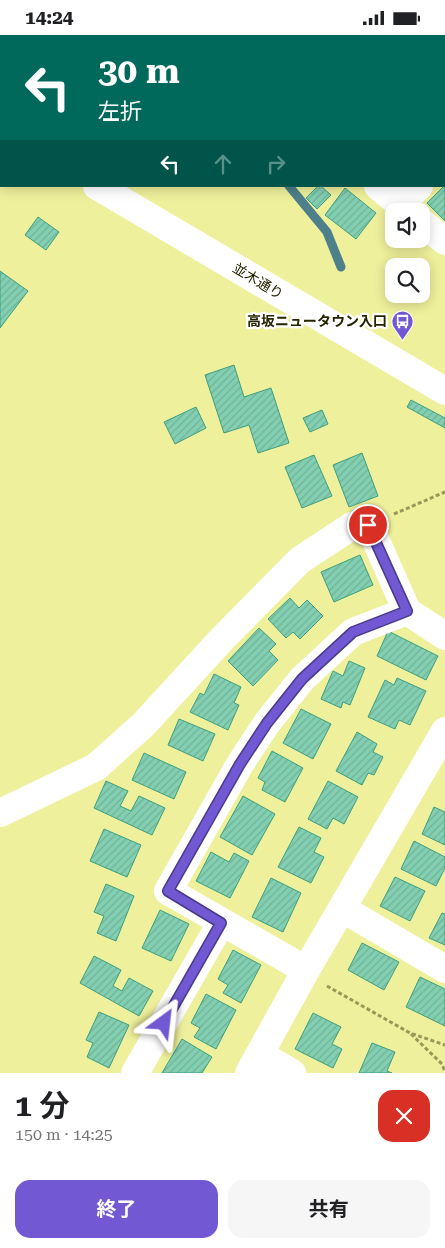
<!DOCTYPE html>
<html lang="ja">
<head>
<meta charset="utf-8">
<style>
  :root { --surface:#fff; --page:#f6f6f6; --text:#202124; --muted:#757577; --accent:#7259d3 }
  body { margin:0; font-family:"Roboto Serif","Noto Sans JP",serif; background:var(--page); color:var(--text); height:100vh; display:flex; flex-direction:column; font-size:19px; white-space:nowrap }
  * { box-sizing:border-box; margin:0 }
  p { font-size:16px; color:var(--muted) }
  .icon { flex:none; width:28px; height:28px; fill:none; stroke:currentColor; stroke-width:2; stroke-linecap:round; stroke-linejoin:round }
  .map { position:relative; height:1038px; overflow:hidden }
  .sheet { display:flex; flex-direction:column; background:var(--surface); flex:1 }
  .sheet>* { flex:none }
  .guide { position:absolute; left:0px; top:0px; width:445px; height:152px; box-shadow:0 2px 12px #0003; background:#00695c; color:#fff; overflow:hidden }
  .fabs { position:absolute; left:385px; top:168px; display:grid; gap:10px }
  .fabs a { display:grid; place-items:center; width:45px; height:45px; border-radius:10px; background:var(--surface); box-shadow:0 2px 12px #0003; font-size:25px }
  .pin { position:absolute; display:grid; place-items:center; width:42px; height:42px; color:#fff; margin:-21px; border:2px solid #fff; border-radius:50%; box-shadow:0 1px 5px #0007 }
  .me { position:absolute; width:55px; margin:-28px; rotate:30deg; stroke-linejoin:round; filter:drop-shadow(0 0 4px #0008) }
  .turn { display:flex; align-items:center; gap:18px; height:105px; padding:0 15px; font-size:22px }
  .turn .icon { width:65px; height:65px; stroke-width:2.5 }
  .turn b { display:block; font-size:35px; line-height:42px }
  .lanes { display:flex; align-items:center; height:48px; padding:0 15px; background:#0003; justify-content:center; gap:25px; direction:ltr }
  .lanes .off { opacity:.35 }
  .round { display:grid; place-items:center; flex:none; width:52px; height:52px; border-radius:15px; background:var(--page) }
  .overview { display:flex; align-items:center; justify-content:space-between; height:85px; padding:0 15px }
  h1 { font-size:30px; font-weight:700; line-height:38px }
  .primary-button { display:flex; gap:10px; margin-top:auto; padding:10px 15px }
  .primary-button a { flex:1; height:58px; border-radius:15px; background:var(--accent); color:#fff; font-size:20px; font-weight:700; line-height:58px; text-align:center }
  .primary-button a+a { background:var(--page); color:var(--text) }
  .status { display:flex; justify-content:space-between; align-items:center; height:35px; padding:0 25px; background:var(--surface); direction:ltr }
  .status svg { height:14px; fill:currentColor }
  .map>svg:first-child { display:block }
  .lines { fill:none; stroke-linecap:round; stroke-linejoin:round }
  .stream { stroke:#4d808b; stroke-width:9 }
  .building { fill:url(#building-hatch); stroke:#3b9f7f }
  .path { stroke:#989859; stroke-width:3; stroke-dasharray:4 2.5; stroke-linecap:butt }
  .minor { stroke:#fff; stroke-width:28 }
  .route-casing { stroke:#4a3a89; stroke-width:12 }
  .route { stroke:#7259d3; stroke-width:9 }
  .labels { text-anchor:middle; stroke-width:4.5; stroke-linejoin:round; paint-order:stroke }
  .street-label { font-size:14px; fill:#252402; stroke:#fff }
  .poi-label { font-size:14px; font-weight:bold; fill:#252402; stroke:#fff; text-anchor:end }
</style>
</head>
<body>
<div class="status"><b>14:24</b><svg viewBox="0 0 49 12"><path d="M0 12V9h3v3zM5 12V6h3v6zM10 12V3h3v9zM15 12V0h3v12zM26 1h20v11H26zM47 4h2v5h-2z"/></svg></div>
<div class="map">
<svg width="445" height="1038" viewBox="0 0 445 1038">
  <defs>
    <pattern id="building-hatch" width="6" height="6" patternUnits="userSpaceOnUse" patternTransform="scale(1.25)"><rect width="6" height="6" fill="#83cfb2"/><path d="M-1 1l2-2M0 6l6-6M5 7l2-2" fill="none" stroke="#71b297"/></pattern>
  </defs>
  <rect width="100%" height="100%" fill="#eff09b"/>
  <g class="lines">
    <g class="stream">
      <path d="M98 0 101 1"/>
      <path d="M289 151 327 197 341 232"/>
    </g>
  </g>
  <g class="building">
    <path d="M445 150V186L427 168Z"/>
    <path d="M318 151H321L331 160 317 174 306 163Z"/>
    <path d="M345 153 376 178 356 204 325 180Z"/>
    <path d="M38 182 59 197 46 215 25 200Z"/>
    <path d="M0 236 28 256 0 293Z"/>
    <path d="M234 330 244 362 271 353 289 408 258 418 249 390 224 398 205 340Z"/>
    <path d="M411 365 445 383V393L407 372Z"/>
    <path d="M196 372 206 393 175 409 164 387Z"/>
    <path d="M322 375 328 389 310 397 303 383Z"/>
    <path d="M362 418 378 461 349 472 333 430Z"/>
    <path d="M314 420 332 461 302 473 285 432Z"/>
    <path d="M360 520 373 550 334 567 321 537Z"/>
    <path d="M290 563 299 573 307 565 323 581 300 604 293 597 286 603 268 584Z"/>
    <path d="M259 593 276 609 269 616 278 625 253 651 228 626Z"/>
    <path d="M388 596 438 621 426 645 377 621Z"/>
    <path d="M349 626 365 633 350 670 343 667 341 673 321 664 333 636 343 641Z"/>
    <path d="M214 639 241 652 234 668 239 670 228 695 190 677 200 658 204 660Z"/>
    <path d="M397 643 426 656 410 690 399 685 395 694 368 682 385 645 394 650Z"/>
    <path d="M301 674 331 689 313 724 283 708Z"/>
    <path d="M179 684 215 699 203 726 168 710Z"/>
    <path d="M357 697 377 709 373 717 383 722 374 740 368 738 362 750 336 736Z"/>
    <path d="M272 716 303 733 285 767 262 755 265 747 258 743Z"/>
    <path d="M144 718 186 737 174 764 132 745Z"/>
    <path d="M106 746 128 756 120 771 131 776 139 761 165 773 152 800 94 773Z"/>
    <path d="M328 746 358 762 344 789 333 783 327 794 308 784Z"/>
    <path d="M243 761 275 779 252 820 220 802Z"/>
    <path d="M434 772 445 777V810L422 799Z"/>
    <path d="M299 792 321 803 314 817 324 822 311 848 278 832Z"/>
    <path d="M104 794 141 810 127 842 90 826Z"/>
    <path d="M414 806 445 822V833L436 851 401 834Z"/>
    <path d="M211 817 229 827 234 818 249 826 230 863 196 846Z"/>
    <path d="M395 842 425 856 410 886 380 871Z"/>
    <path d="M271 843 301 858 283 897 252 882Z"/>
    <path d="M106 849 134 861 116 906 97 898 104 881 94 877Z"/>
    <path d="M160 875 189 889 171 926 142 913Z"/>
    <path d="M442 878 445 879V910L429 903Z"/>
    <path d="M362 908 399 927 384 955 348 935Z"/>
    <path d="M233 915 261 930 241 968 223 958 228 950 218 944Z"/>
    <path d="M94 921 121 935 113 951 122 956 129 943 153 956 139 981 80 948Z"/>
    <path d="M420 942 445 954V991L406 972Z"/>
    <path d="M206 959 236 975 216 1014 194 1002 200 993 191 988Z"/>
    <path d="M99 977 129 990 109 1033 87 1022 93 1008 86 1005Z"/>
    <path d="M313 978 341 992 332 1009 342 1014 333 1033 295 1014Z"/>
    <path d="M182 1004 212 1022 202 1038H162Z"/>
    <path d="M372 1008 395 1017 387 1036 392 1038H359Z"/>
  </g>
  <g class="lines">
    <g class="path">
      <path d="M394 479 445 457"/>
      <path d="M327 951 410 998 445 1010"/>
      <path d="M411 999 442 1029 445 1037"/>
    </g>
    <g class="minor">
      <path d="M190 0 192 1"/>
      <path d="M338 1 339 0"/>
      <path d="M0 94 1 95"/>
      <path d="M444 127 445 125"/>
      <path d="M97 151 445 356"/>
      <path d="M378 151 408 176"/>
      <path d="M400 170 419 151"/>
      <path d="M421 187 445 206"/>
      <path d="M0 778 96 732 143 690 222 604 300 525 352 491 369 490 407 576 445 601"/>
      <path d="M343 874 445 934"/>
      <path d="M306 935 168 856 240 729 267 688 302 644 353 597 407 576"/>
      <path d="M260 1019 292 1038"/>
      <path d="M135 1038 221 888"/>
      <path d="M249 1038 306 935 445 696"/>
    </g>
  </g>
  <g class="lines">
    <defs>
      <path id="route" d="M164 988 221 888 168 856 240 729 267 688 302 644 353 597 407 576 368 490"/>
    </defs>
    <use href="#route" class="route-casing"/>
    <use href="#route" class="route"/>
  </g>
  <defs>
    <symbol id="bus-pin" viewBox="-11 -11 22 30"><path d="M0 17L-7.5 6A9.5 9.5 0 1 1 7.5 6Z" fill="#7259d3" stroke="#fff"/><path d="M-5-6H5V4H4V6H2V4H-2V6H-4V4H-5ZM-3.5-4V0h7V-4ZM-3.5 1.2v1.5H-2V1.2ZM2 1.2v1.5H3.5V1.2Z" fill="#fff"/></symbol>
  </defs>
  <g fill-rule="evenodd">
    <use href="#bus-pin" x="390" y="274" width="25" height="34"/>
  </g>
  <g class="labels">
    <g class="street-label">
      <text transform="translate(258 246) rotate(31)" y="5">並木通り</text>
    </g>
    <g class="poi-label">
      <text x="387" y="291">高坂ニュータウン入口</text>
    </g>
  </g>
</svg>
<div class="fabs">
<a><svg class="icon" aria-label="sound" viewBox="0 0 24 24"><path d="M4 9h4l5-4v14l-5-4H4zM17 9q2 3 0 6"/></svg></a>
<a><svg class="icon" aria-label="search" viewBox="0 0 24 24"><circle cx="10" cy="10" r="6"/><path d="M15 15l6 6"/></svg></a>
</div>
<div class="pin" style="left:368px;top:490px;background:#d93025"><svg class="icon" aria-label="arrive" viewBox="0 0 24 24"><path d="M6 21V4h12l-3 4 3 4H6"/></svg></div>
<svg class="me" style="left:164px;top:988px" viewBox="-20 -20 40 40"><path d="M0-17L14 15 0 8-14 15z" fill="#7259d3" stroke="#fff" stroke-width="4"/></svg>
<div class="guide">
<div class="turn"><svg class="icon" aria-label="left" viewBox="0 0 24 24"><path d="M17 20v-9H6M10 6l-5 5 5 5"/></svg><div><b>30 m</b>左折</div></div>
<div class="lanes"><svg class="icon" aria-label="left" viewBox="0 0 24 24"><path d="M17 20v-9H6M10 6l-5 5 5 5"/></svg><svg class="icon off" aria-label="ahead" viewBox="0 0 24 24"><path d="M12 20V5M6 11l6-6 6 6"/></svg><svg class="icon off" aria-label="right" viewBox="0 0 24 24"><path d="M7 20v-9h11M14 6l5 5-5 5"/></svg></div>
</div>
</div>
<section class="sheet">
<div class="overview"><div><h1>1 分</h1><p>150 m · 14:25</p></div><a class="round" style="background:#d93025;color:#fff"><svg class="icon" aria-label="close" viewBox="0 0 24 24"><path d="M6 6l12 12M18 6L6 18"/></svg></a></div>
<div class="primary-button"><a>終了</a><a>共有</a></div>
</section>
</body>
</html>
